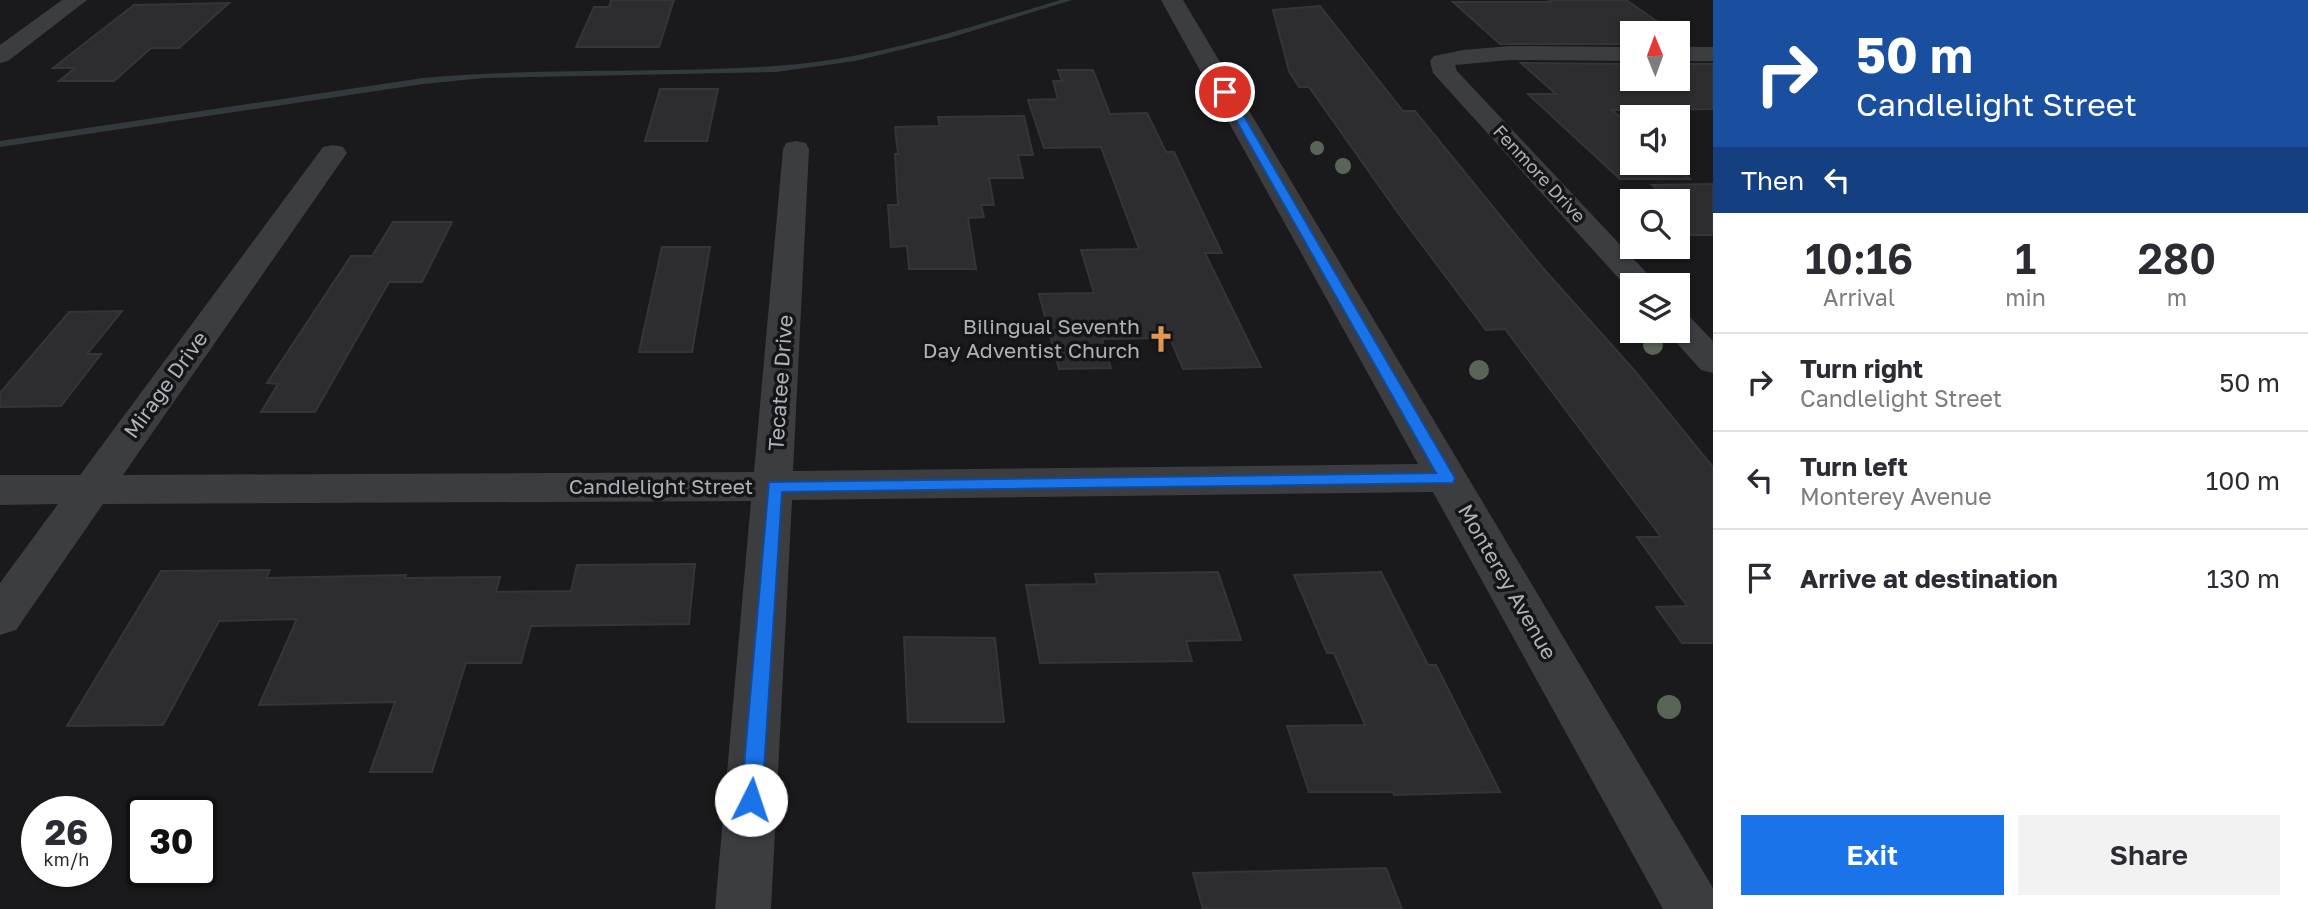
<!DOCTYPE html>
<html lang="en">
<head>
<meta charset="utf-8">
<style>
  :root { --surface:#fff; --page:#f2f2f3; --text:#2b2b33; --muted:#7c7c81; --line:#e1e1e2; --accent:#1a73e8 }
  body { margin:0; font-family:"Golos Text",sans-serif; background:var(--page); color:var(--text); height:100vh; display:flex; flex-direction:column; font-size:26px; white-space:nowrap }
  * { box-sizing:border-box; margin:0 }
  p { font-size:23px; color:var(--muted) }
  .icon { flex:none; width:38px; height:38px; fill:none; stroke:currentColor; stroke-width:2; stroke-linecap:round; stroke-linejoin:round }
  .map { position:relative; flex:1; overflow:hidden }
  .details { display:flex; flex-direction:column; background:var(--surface); width:595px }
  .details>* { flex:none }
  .top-card { background:#1a4fa0; color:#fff; overflow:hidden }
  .needle { width:46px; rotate:359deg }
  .controls { position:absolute; left:1620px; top:21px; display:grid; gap:14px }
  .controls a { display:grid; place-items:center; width:70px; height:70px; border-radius:0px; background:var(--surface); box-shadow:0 2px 5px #0004; font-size:35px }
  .speed { position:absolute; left:21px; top:796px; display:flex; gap:14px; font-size:35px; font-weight:700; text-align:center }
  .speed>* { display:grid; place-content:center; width:91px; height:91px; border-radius:50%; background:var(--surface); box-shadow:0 2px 5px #0004; line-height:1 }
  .speed small { font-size:18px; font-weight:400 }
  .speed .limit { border:4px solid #111; border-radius:10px; background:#fff; color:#111 }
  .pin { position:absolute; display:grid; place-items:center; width:60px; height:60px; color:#fff; margin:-30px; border:4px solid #fff; border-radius:50%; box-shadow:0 2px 7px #0007 }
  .me { position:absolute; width:77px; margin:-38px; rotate:4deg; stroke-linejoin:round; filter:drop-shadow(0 0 5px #0008) }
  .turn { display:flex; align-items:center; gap:24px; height:147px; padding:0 28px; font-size:32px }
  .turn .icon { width:91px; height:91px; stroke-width:2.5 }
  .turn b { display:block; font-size:49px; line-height:60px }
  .then { display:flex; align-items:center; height:66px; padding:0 28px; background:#0003; gap:14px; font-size:26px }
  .eta { display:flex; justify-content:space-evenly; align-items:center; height:119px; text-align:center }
  .eta b { font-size:42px; font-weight:600; line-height:49px }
  .cta { display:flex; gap:14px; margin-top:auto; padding:14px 28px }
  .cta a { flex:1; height:80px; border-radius:0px; background:var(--accent); color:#fff; font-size:28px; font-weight:600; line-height:80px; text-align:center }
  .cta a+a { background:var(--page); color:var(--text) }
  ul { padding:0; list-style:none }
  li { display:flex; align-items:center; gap:21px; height:98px; padding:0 28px; border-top:2px solid var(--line) }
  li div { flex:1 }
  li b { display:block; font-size:26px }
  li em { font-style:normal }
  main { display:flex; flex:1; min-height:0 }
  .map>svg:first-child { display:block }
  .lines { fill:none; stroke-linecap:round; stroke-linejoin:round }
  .stream { fill:#313b3e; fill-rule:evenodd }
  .building { fill:#2d2d30; stroke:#343537; stroke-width:2 }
  .street { fill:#3b3d40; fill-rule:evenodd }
  .tree { fill:#586557 }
  .route { fill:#1a73e8; stroke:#114b97; stroke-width:2 }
  .labels { text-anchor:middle; stroke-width:7; stroke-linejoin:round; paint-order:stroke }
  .far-street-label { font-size:18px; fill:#aeb3ba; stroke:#151517 }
  .poi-label { font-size:21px; fill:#aeb3ba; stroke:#151517; text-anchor:end }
  .street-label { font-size:21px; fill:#aeb3ba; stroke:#151517 }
</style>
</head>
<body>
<main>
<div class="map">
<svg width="1713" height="909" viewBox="0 0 1713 909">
  <rect width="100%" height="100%" fill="#1a1a1c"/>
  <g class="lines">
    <path class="stream" d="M1060 0H1072L949 38 855 61 776 72 484 78 423 84 0 147V141L423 78C540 67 658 74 775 66 872 60 967 28 1060 0Z"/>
  </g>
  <g class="building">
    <path d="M611 0H674L659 47H576L594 7H609Z"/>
    <path d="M1549 0H1626L1674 33H1633V44H1500L1453 2H1551Z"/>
    <path d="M229 3 179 48H151L114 81H59L75 68H53L134 5Z"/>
    <path d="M1320 6 1403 111H1415L1542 267 1634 370 1713 467V643H1682L1656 607 1687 606 1637 537H1661L1505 329 1486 330 1401 217 1309 87H1299L1289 71 1273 10Z"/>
    <path d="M1521 63 1633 64V79H1678V64H1713V109L1612 110 1633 128V163H1672L1690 179H1620L1528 94H1556Z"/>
    <path d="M1058 70H1093L1110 114 1147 113 1166 152H1174L1222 253H1205L1261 367 1183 369 1170 338 1102 339 1111 368 1059 369 1039 294 1094 293 1081 250 1139 249 1101 147 1044 148 1028 100 1058 99 1053 81H1062Z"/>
    <path d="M660 89H718L707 141H645Z"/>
    <path d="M1024 116 1033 155H1018L1023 178H989L994 205H981L984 217 968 218 976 269H909L907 246 891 247 888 205H898L895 154H898L895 127 940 126 938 117Z"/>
    <path d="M1713 184V235H1678V201H1670L1652 185Z"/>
    <path d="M393 222H452L422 282H389L315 412H261L278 384 267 383 351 256H372Z"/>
    <path d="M662 247H710L692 352H639Z"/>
    <path d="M122 311 87 354H101L61 406 0 407V393L69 312Z"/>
    <path d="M695 564 689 624 531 626 521 663H466L432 772H370L395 702 259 705 297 619 219 621 163 725 67 726 161 571 270 570 266 578 406 575 405 578 500 577 496 592 571 591 577 565Z"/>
    <path d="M1218 572 1241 640 1186 641 1192 661 1040 663 1026 585 1097 584 1095 574Z"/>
    <path d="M1381 572 1428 665H1436L1500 792 1394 795 1393 792H1309L1287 726 1365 725 1334 653H1327L1294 575Z"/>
    <path d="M904 637 995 638 1004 722H908Z"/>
    <path d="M1386 868 1402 909H1203L1193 873Z"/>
  </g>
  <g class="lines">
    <g class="street">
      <path d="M62 0H87L8 61 0 63V45Z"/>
      <path d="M1161 0H1183L1713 888V909H1663L1433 492 792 500 771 909H715L751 501 103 504 16 630 0 635V583L58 504 0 505V475H80L323 147 333 145 343 147 347 153 123 475 754 472 783 149 786 143 796 141 806 143 809 149 793 471 1418 464Z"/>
      <path d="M1510 46 1633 47V61L1510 60 1455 65 1457 71 1658 285H1633V292H1631L1433 73 1430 61 1434 56 1463 50Z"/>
      <rect x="1678" y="47" width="35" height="14"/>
      <path d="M1678 314 1690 317 1713 341V373L1701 370 1666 331H1678Z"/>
    </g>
  </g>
  <g class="tree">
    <circle cx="1317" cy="148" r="7"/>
    <circle cx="1343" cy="166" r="8"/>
    <circle cx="1653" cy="345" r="10"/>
    <circle cx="1479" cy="370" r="10"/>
    <circle cx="1669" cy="707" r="12"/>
  </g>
  <path class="route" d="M1222 90 1230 92 1455 478 1453 483 782 492 762 800 759 807 751 810 744 807 741 800 769 482 1436 473 1220 92Z"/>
  <defs>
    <symbol id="church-bare" viewBox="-9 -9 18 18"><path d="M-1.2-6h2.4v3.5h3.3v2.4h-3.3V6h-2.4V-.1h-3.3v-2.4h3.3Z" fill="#dd9851" stroke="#151517" stroke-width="2.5" paint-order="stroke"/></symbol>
  </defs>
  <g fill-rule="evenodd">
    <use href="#church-bare" x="1142" y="320" width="38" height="38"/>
  </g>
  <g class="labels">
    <g class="far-street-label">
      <text transform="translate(1539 174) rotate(47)" y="6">Fenmore Drive</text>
    </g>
    <g class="poi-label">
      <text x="1140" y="334">Bilingual Seventh<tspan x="1140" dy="24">Day Adventist Church</tspan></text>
    </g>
    <g class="street-label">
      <text transform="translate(781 383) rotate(-86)" y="7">Tecatee Drive</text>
      <text transform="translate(166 385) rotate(-54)" y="7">Mirage Drive</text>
      <text x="661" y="494">Candlelight Street</text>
      <text transform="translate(1507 582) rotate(60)" y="7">Monterey Avenue</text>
    </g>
  </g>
</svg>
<div class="controls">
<a><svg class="needle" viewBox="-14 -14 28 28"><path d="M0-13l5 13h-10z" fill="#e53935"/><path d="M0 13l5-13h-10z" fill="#7c7c81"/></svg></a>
<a><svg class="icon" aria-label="sound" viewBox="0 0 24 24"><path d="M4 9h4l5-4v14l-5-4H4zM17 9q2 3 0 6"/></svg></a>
<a><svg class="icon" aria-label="search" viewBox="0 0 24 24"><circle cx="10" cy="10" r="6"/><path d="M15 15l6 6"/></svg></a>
<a><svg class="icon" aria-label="layers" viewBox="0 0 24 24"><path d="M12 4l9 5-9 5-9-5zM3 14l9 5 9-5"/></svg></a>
</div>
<div class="speed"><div>26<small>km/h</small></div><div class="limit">30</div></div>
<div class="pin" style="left:1225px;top:92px;background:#d93025"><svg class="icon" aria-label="arrive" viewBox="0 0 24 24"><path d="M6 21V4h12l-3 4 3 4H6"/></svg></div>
<svg class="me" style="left:751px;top:800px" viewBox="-20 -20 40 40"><circle r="19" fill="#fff"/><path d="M0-13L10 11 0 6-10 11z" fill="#1a73e8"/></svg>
</div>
<section class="details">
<div class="top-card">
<div class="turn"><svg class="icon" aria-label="right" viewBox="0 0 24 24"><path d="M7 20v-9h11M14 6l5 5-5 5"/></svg><div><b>50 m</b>Candlelight Street</div></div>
<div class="then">Then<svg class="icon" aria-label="left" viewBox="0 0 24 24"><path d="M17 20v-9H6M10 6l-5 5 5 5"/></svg></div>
</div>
<div class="eta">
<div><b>10:16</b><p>Arrival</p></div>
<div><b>1</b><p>min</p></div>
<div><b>280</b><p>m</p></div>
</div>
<ul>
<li><svg class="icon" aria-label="right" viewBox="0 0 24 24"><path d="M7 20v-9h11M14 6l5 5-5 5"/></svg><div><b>Turn right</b><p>Candlelight Street</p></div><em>50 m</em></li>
<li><svg class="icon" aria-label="left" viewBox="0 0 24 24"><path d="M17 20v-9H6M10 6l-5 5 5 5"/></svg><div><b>Turn left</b><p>Monterey Avenue</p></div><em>100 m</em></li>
<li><svg class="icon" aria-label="arrive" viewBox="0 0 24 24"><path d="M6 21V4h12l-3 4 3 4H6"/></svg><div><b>Arrive at destination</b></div><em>130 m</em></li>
</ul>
<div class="cta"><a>Exit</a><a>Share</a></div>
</section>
</main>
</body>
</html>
